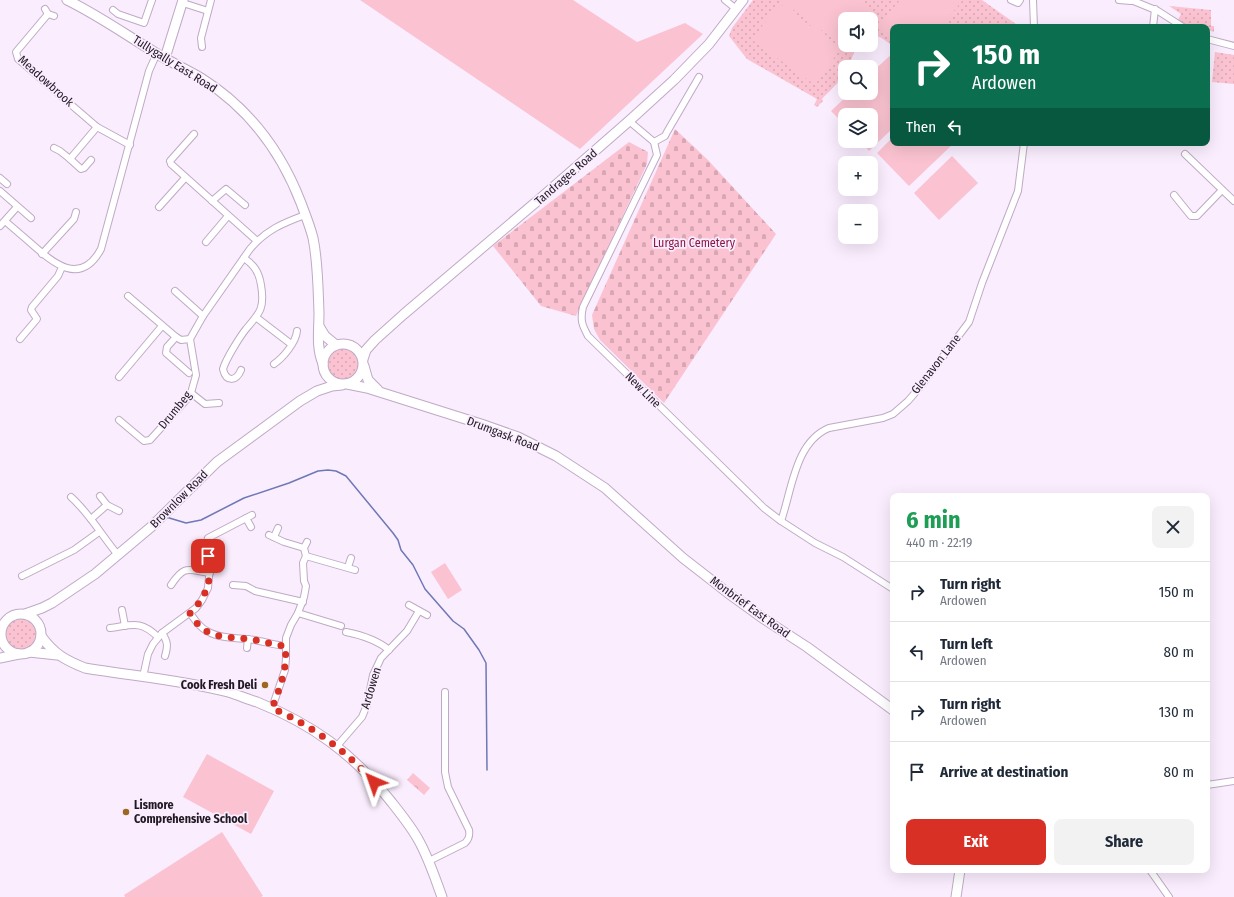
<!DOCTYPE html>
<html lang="en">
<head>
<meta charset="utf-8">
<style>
  :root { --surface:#fff; --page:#f2f2f3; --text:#1f2937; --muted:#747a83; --line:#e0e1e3; --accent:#d93025 }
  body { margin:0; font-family:"Fira Sans Condensed",sans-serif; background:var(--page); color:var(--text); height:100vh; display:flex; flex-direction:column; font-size:15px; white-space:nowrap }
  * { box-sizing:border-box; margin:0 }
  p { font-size:13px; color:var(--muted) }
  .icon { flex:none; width:22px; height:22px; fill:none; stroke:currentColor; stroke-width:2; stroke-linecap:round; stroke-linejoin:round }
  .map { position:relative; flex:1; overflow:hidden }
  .details { position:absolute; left:890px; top:493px; width:320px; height:380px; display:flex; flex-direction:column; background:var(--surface); border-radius:8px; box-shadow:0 4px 16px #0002 }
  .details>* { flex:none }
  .banner { position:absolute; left:890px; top:24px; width:320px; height:122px; border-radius:8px; box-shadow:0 4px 16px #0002; background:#0b6e4f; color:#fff; overflow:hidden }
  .controls { position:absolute; left:838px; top:12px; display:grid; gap:8px }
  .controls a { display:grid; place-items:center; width:40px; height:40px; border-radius:8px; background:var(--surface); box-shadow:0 4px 16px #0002; font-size:20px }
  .pin { position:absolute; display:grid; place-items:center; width:34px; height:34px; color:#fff; margin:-17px; border-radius:8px; box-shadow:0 2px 6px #0006 }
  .me { position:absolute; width:44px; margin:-22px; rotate:317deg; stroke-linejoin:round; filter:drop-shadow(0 0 3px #0008) }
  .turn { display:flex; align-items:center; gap:14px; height:84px; padding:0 16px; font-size:18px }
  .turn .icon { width:52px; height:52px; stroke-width:2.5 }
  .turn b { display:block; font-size:28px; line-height:34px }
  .then { display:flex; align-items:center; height:38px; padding:0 16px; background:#0003; gap:8px; font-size:15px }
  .round { display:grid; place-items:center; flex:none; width:42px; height:42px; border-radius:8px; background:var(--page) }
  .headline { display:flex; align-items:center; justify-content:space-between; height:68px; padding:0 16px }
  h1 { font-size:24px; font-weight:700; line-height:30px; color:#1e9e55 }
  .button { display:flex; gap:8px; margin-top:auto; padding:8px 16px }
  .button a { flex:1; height:46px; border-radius:8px; background:var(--accent); color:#fff; font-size:16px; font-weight:700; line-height:46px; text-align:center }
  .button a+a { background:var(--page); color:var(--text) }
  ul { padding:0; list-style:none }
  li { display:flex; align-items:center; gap:12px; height:60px; padding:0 16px; border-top:1px solid var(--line) }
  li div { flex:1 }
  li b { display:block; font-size:15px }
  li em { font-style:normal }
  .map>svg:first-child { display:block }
  .grass { fill:url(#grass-dots) }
  .cemetery { fill:url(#cemetery-stones) }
  .park { fill:url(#park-crowns) }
  .pitch { fill:#fbc3d1 }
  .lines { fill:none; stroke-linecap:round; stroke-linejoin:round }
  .stream { stroke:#6e78b6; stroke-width:1.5 }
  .street-casing { stroke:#bfaac5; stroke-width:8 }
  .secondary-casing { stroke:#bfaac5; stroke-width:11 }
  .street { stroke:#fff; stroke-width:6 }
  .secondary { stroke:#fff; stroke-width:9 }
  .route { stroke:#d93025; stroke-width:7; stroke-dasharray:0 12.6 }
  .poi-dot { fill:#9d6721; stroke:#faedfe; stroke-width:1.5 }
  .labels { text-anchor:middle; stroke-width:3.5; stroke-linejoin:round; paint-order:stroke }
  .street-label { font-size:12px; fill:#201923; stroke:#faedfe }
  .park-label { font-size:12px; fill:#8d1847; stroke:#faedfe }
  .poi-label { font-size:12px; font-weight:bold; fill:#201923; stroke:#faedfe; text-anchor:end }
</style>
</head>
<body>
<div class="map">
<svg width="1234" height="897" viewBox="0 0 1234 897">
  <defs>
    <pattern id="grass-dots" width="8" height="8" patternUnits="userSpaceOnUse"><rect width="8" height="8" fill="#fbc3d1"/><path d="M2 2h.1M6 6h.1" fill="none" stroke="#d7a7b3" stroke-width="1.8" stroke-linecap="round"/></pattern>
    <pattern id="cemetery-stones" width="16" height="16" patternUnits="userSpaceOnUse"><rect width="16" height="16" fill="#fbc3d1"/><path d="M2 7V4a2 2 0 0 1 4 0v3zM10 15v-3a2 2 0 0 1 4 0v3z" fill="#d7a7b3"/></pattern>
    <pattern id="park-crowns" width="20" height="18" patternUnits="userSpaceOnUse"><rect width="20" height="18" fill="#fbc3d1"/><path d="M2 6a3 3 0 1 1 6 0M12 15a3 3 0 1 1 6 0" fill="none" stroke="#d7a7b3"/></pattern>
  </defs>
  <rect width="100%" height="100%" fill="#faedfe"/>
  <g class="grass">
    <path d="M753 0H982L1020 27H893V46L880 37 871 36V19H845V45H859L855 50 849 65 848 67H845C845 79 830 90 822 99L823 101 817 107 814 105 817 99 747 59 729 36 732 28Z"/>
    <path d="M1169 6 1211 10V26H1214V32L1207 30V27L1198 25 1197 27C1187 27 1186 26 1178 20L1181 14Z"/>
    <path d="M1215 52 1234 55V84L1212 82Z"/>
    <circle cx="343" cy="365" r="17"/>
    <circle cx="21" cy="634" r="16"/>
  </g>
  <g class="cemetery">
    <path d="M675 129 708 160 776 234 664 403 600 340 594 329 592 315Z"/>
    <path d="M629 142 648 152 647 164 576 316 541 306 493 246Z"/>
  </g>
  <path class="park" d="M413 773 430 788 424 795 407 780Z"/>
  <g class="pitch">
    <path d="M360 0H573L637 42 685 23 703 34 580 149Z"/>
    <path d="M780 0H858L869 8 861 19H845V41L842 45Z"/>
    <path d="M900 0H963L940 27H893V41L877 27Z"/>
    <path d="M779 3 841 48 815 85 752 40Z"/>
    <path d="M893 53V128L869 151 860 141H871V115H845V125L831 111 850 93H871V73Z"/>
    <path d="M893 137V143H954L909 186 877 153Z"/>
    <path d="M952 156 978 183 939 220 914 193Z"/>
    <path d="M445 563 462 590 448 599 431 572Z"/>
    <path d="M207 754 274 791 251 834 183 797Z"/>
    <path d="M222 832 263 896 261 897H125L124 895Z"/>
  </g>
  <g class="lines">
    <path class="stream" d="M166 517 186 523 201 520 244 498 289 483 318 471 328 470 336 471 346 476 393 533 398 540 401 550 413 565 425 589 453 621 464 629 479 650 486 663 487 770"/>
    <defs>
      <g id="street">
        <path d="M725 0 736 9"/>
        <path d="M1011 0 1018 3 1020 0"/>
        <path d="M1033 0 1034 27"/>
        <path d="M1119 0 1131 1"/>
        <path d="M1131 0 1158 11 1183 27"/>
        <path d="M183 3 208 11"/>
        <path d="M45 9 48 14 54 16"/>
        <path d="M113 10 118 14 144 23 152 0"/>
        <path d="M48 14 16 52 18 59 97 127 130 145"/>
        <path d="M1153 27 1155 9"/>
        <path d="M1207 39 1234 46"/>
        <path d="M202 47 201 38 211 0"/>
        <path d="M629 121 654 142 657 155 583 307C580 320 582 325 588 336L764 508 781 521 815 543 843 557 893 589"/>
        <path d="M194 134 170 161 171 164 257 241"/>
        <path d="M654 142 665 136 667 132 699 77"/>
        <path d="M54 148 60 151 70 159 97 127"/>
        <path d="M1185 154 1234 201"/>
        <path d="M70 159 81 169 84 168 91 160"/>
        <path d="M0 178 7 184"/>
        <path d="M0 191 31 218"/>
        <path d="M1174 195 1191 216H1197L1222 190"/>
        <path d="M212 201 226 189 245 205"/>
        <path d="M159 207 185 178"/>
        <path d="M5 221C12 227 19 233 26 239 49 259 79 290 101 249L149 71 157 53"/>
        <path d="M0 226 17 207"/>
        <path d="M206 242 228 216"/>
        <path d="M42 254 74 219 76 212"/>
        <path d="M175 291 203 316"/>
        <path d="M128 296 176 337 181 340 190 339"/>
        <path d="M257 318 291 344"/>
        <path d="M176 337 167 347 166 353 189 373"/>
        <path d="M20 339 37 319 31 310 32 307 58 276 62 267"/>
        <path d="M274 364C284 357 296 342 297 331"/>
        <path d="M241 370C236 382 226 382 223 369 226 359 239 338 246 329 260 313 265 308 261 285 259 272 254 265 244 258"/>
        <path d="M119 377 162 326"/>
        <path d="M191 393 205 404 219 403"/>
        <path d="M119 420 144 441 150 440 187 399 191 393 196 375 190 339 203 316 250 249C266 230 283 223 305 215"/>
        <path d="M100 496 107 505 119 511"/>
        <path d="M71 497C90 514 102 536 118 555"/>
        <path d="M246 518 251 527"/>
        <path d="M91 519 107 505"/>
        <path d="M781 521C792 490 795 442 829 428L883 418 893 414 908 401 920 387 969 322 982 283 1018 191 1024 143"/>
        <path d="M269 535 284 542 304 548"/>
        <path d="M274 537 278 528"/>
        <path d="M306 556 355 570"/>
        <path d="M348 567 351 558"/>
        <path d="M22 576 74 550 99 532"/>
        <path d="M171 585C185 564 188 570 210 573"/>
        <path d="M233 585 246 586 255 591 303 602"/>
        <path d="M409 605 427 615"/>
        <path d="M122 610 125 626"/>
        <path d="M190 613C195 620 199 627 207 631 220 639 240 638 255 640 265 642 275 645 285 646"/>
        <path d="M298 613 341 626"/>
        <path d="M110 628C133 625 140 620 158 637"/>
        <path d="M346 632C361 635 377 640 389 650"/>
        <path d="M162 633C168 642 168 646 165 656"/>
        <path d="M247 648 248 639"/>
        <path d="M143 677 148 654 153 644 162 633 196 608 202 600 208 588 210 565 206 544 208 538 252 515"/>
        <path d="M272 708 285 670 286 658V638L291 625 298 613 304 597 306 586 304 581 303 563 306 556 304 548 307 542"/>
        <path d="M337 746 362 717 367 705 373 675 381 658 407 631 419 611"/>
        <path d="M1207 785 1234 781"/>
        <path d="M429 861 465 843C469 839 470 836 469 830L448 787 445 772V692"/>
        <path d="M1150 870 1169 897"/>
      </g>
      <g id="secondary">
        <path d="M67 0C98 15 126 35 156 53 170 62 186 69 201 78 249 108 281 151 301 203 305 214 310 226 313 238 318 262 318 288 319 313 319 331 316 347 323 364"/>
        <path d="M165 58 183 0"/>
        <path d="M319 326 325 336 336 345"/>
        <circle cx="343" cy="364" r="20"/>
        <path d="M363 359 366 350 375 340 404 314 542 197 629 121 674 80 709 44 743 0"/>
        <path d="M364 366 368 380 378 390"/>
        <path d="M347 384 367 388 481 424 518 437 556 456 605 488 683 558 728 593 764 619 807 647 893 710"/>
        <circle cx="21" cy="634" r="20"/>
        <path d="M25 614 42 608 52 603 95 574 151 527 217 462 300 401 317 391 332 386 342 385"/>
        <path d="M41 636C54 654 65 660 85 668 133 676 182 680 228 692 238 695 247 699 257 702 312 724 352 753 389 799 400 813 411 826 419 841 429 859 435 878 442 897"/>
        <path d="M29 652 57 655"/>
        <path d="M0 658 19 654"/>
        <path d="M956 897 960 870"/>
      </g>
    </defs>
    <use href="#street" class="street-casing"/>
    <use href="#secondary" class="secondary-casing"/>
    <use href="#street" class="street"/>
    <use href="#secondary" class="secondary"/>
  </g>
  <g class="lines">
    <path class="route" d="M208 556C213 578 207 597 190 613 195 621 199 627 206 631 220 639 240 637 255 640 265 642 275 645 285 646 288 668 280 688 272 708 312 726 344 749 374 782"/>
  </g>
  <g class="poi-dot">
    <circle cx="265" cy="685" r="4"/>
    <circle cx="126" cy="812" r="4"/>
  </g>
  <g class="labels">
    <g class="street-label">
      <text transform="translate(175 64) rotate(32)" y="4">Tullygally East Road</text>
      <text transform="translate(46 81) rotate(42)" y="4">Meadowbrook</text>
      <text transform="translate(566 177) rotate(-41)" y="4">Tandragee Road</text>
      <text transform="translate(936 364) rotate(-52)" y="4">Glenavon Lane</text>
      <text transform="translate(643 390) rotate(45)" y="4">New Line</text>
      <text transform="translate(175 410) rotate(-51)" y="4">Drumbeg</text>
      <text transform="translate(503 434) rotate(21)" y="4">Drumgask Road</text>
      <text transform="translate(179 499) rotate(-45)" y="4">Brownlow Road</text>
      <text transform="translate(750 607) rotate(36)" y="4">Monbrief East Road</text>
      <text transform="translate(371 688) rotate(-73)" y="4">Ardowen</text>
    </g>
    <g class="park-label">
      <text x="694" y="247">Lurgan Cemetery</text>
    </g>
    <g class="poi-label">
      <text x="257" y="689">Cook Fresh Deli</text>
      <text x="134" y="809" text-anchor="start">Lismore<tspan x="134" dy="14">Comprehensive School</tspan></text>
    </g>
  </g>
</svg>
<div class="controls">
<a><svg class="icon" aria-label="sound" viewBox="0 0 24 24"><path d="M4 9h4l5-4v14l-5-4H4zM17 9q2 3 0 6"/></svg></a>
<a><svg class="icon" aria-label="search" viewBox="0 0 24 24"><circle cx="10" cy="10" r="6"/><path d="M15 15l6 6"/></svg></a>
<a><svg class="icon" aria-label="layers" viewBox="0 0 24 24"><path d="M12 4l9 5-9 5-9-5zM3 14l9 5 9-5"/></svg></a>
<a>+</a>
<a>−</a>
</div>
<div class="pin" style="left:208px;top:556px;background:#d93025"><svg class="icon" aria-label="arrive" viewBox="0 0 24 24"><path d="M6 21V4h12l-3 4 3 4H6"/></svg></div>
<svg class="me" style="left:374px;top:782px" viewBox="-20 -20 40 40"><path d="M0-17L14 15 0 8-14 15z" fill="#d93025" stroke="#fff" stroke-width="4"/></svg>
<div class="banner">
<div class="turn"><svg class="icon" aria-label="right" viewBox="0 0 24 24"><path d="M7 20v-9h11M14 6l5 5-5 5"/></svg><div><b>150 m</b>Ardowen</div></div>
<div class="then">Then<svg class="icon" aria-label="left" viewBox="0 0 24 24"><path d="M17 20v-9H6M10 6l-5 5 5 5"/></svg></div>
</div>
<section class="details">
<div class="headline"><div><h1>6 min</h1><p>440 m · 22:19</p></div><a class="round"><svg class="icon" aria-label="close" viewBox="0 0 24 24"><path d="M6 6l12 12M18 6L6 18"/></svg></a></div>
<ul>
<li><svg class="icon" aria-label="right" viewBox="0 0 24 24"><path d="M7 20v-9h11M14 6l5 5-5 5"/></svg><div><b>Turn right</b><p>Ardowen</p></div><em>150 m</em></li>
<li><svg class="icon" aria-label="left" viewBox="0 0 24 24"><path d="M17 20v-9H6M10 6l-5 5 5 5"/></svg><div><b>Turn left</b><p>Ardowen</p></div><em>80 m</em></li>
<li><svg class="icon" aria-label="right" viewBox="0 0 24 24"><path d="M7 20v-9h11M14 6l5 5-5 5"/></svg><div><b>Turn right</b><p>Ardowen</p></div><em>130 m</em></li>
<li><svg class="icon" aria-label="arrive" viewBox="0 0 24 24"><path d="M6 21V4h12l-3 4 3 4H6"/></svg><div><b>Arrive at destination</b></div><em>80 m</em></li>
</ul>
<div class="button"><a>Exit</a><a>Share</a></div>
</section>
</div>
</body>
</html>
